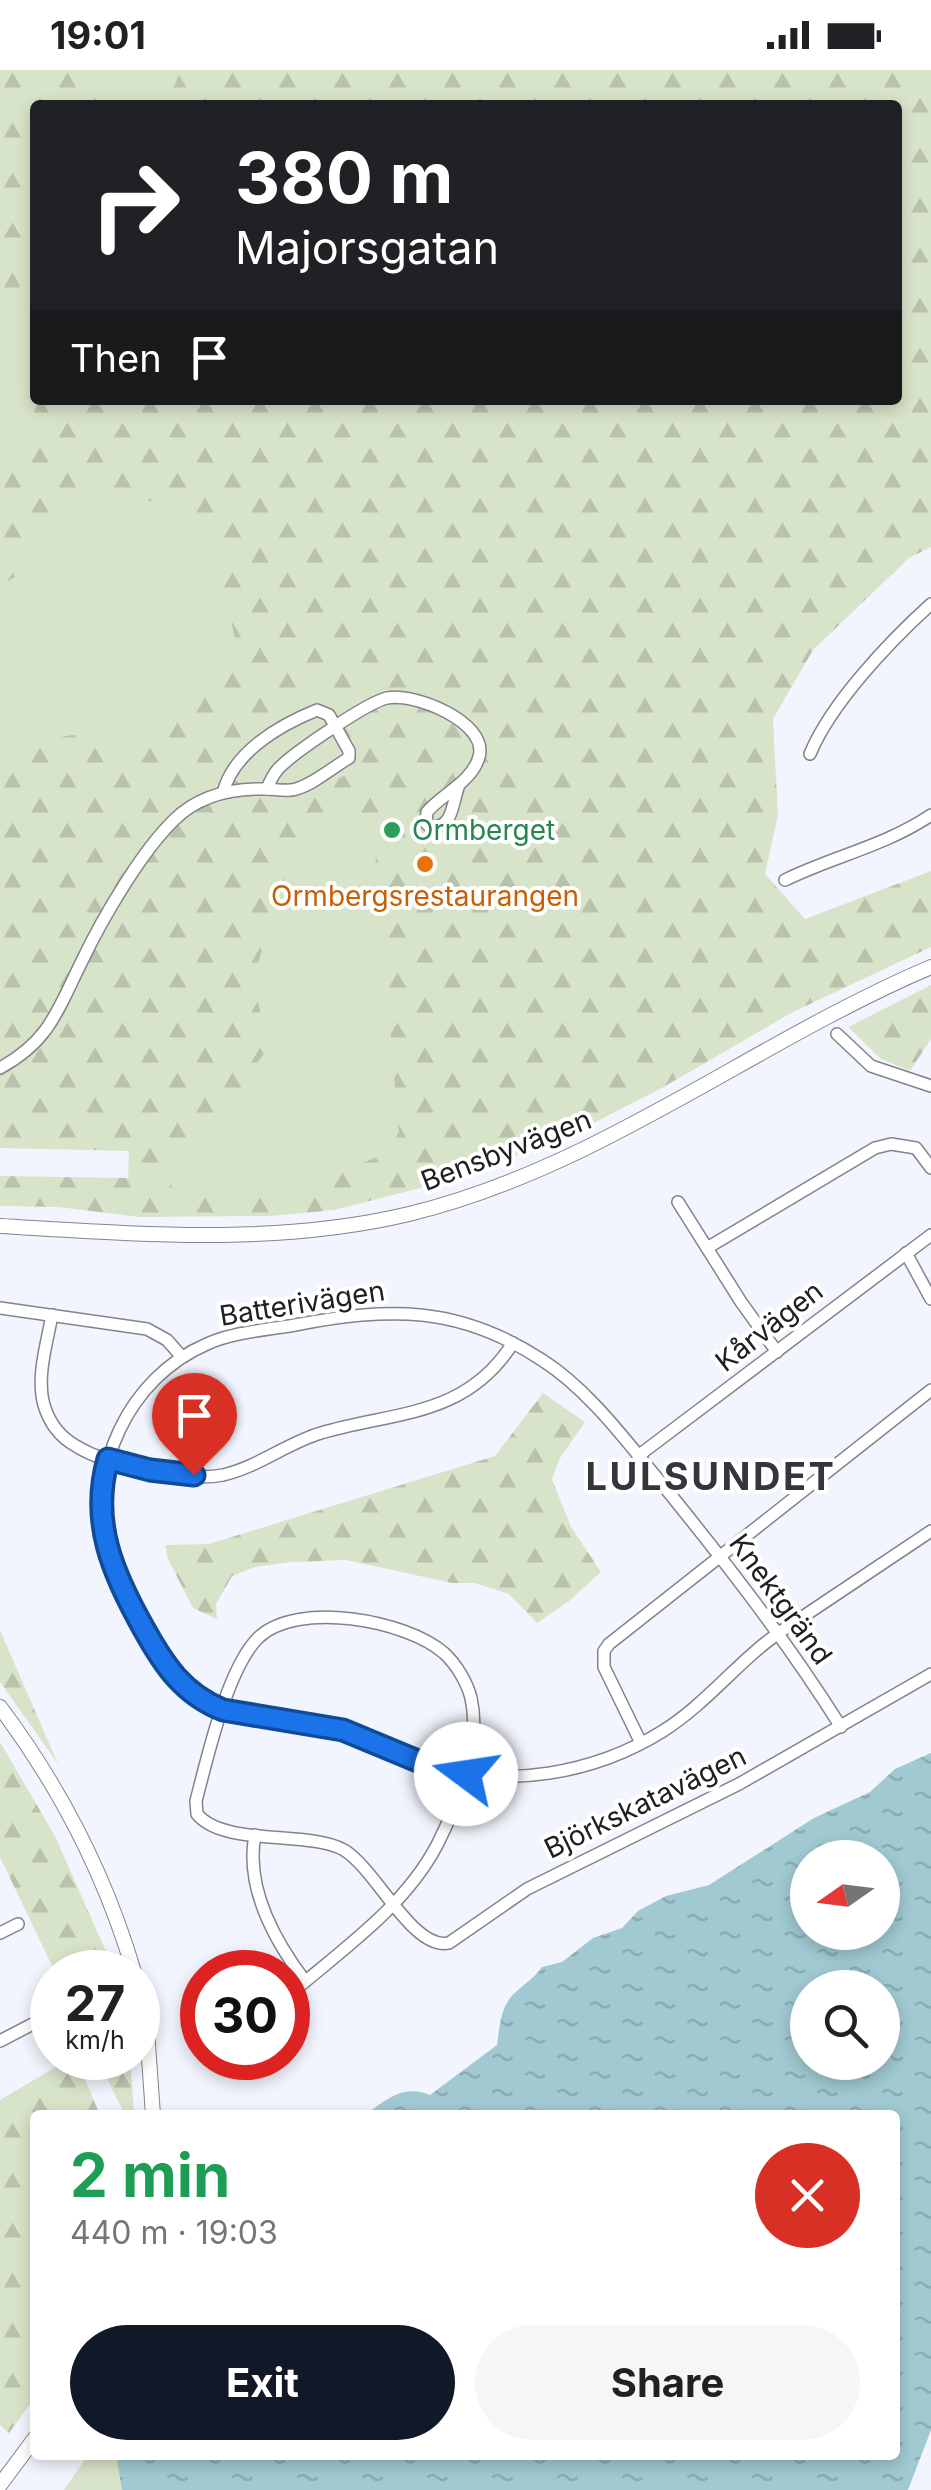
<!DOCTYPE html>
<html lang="en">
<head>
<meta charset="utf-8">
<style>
  :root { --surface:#fff; --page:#f6f6f6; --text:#202124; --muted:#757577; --accent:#111827 }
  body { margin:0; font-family:Inter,sans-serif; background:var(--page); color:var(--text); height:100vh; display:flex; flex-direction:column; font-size:38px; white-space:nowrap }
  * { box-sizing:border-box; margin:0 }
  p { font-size:32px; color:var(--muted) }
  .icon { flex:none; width:55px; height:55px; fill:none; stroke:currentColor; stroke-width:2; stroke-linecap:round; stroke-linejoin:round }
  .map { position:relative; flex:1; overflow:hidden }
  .sheet { position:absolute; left:30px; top:2040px; width:870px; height:350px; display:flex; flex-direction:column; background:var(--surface); border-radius:10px; box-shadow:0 5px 15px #0003 }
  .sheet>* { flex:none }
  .guide { position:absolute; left:30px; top:30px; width:872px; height:305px; border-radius:10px; box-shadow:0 5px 15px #0003; background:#202124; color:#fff; overflow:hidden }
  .needle { width:65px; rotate:256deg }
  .fabs { position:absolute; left:790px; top:1770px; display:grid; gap:20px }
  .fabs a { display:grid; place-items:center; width:110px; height:110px; border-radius:50%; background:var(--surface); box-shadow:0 5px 15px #0003; font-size:50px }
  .speed { position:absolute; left:30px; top:1880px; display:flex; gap:20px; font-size:50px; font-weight:700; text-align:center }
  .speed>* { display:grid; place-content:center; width:130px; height:130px; border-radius:50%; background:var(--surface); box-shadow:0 5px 15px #0003; line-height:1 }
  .speed small { font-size:25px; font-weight:400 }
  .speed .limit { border:15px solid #d22; background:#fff; color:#111 }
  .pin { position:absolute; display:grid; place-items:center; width:85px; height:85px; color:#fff; margin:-102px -42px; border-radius:50% 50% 50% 0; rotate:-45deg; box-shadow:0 0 10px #0007 }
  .pin .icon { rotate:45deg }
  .me { position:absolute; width:110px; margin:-55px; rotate:284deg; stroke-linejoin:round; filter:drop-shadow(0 0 8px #0008) }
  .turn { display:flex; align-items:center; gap:35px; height:210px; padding:0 40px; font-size:45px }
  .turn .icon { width:130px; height:130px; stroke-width:2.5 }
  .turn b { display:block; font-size:70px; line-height:85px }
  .then { display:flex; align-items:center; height:95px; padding:0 40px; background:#0003; gap:20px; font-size:38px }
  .round { display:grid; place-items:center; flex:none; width:105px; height:105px; border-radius:52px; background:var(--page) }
  .headline { display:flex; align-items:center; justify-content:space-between; height:170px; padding:0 40px }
  h1 { font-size:60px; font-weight:700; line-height:75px; color:#1e9e55 }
  .primary-button { display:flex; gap:20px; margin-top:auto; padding:20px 40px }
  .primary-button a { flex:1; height:115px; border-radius:60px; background:var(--accent); color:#fff; font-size:40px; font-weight:700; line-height:115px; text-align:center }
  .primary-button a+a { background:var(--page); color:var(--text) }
  .status { display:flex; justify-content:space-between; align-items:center; height:70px; padding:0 50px; background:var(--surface); direction:ltr }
  .status svg { height:28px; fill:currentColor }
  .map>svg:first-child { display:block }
  .green { fill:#d8e4c9 }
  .forest { fill:url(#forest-firs); fill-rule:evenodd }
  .water { fill:url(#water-ripples); fill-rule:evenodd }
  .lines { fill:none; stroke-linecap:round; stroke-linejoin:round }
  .minor-casing { stroke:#82848c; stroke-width:14 }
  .major-casing { stroke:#82848c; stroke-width:16 }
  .minor { stroke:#fff; stroke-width:11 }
  .major { stroke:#fff; stroke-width:14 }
  .route-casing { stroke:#114b97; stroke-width:25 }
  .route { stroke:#1a73e8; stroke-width:18 }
  .leisure-dot { fill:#2e9e5b; stroke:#fff; stroke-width:4 }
  .food-dot { fill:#e8710a; stroke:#fff; stroke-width:4 }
  .labels { text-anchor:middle; stroke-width:8; stroke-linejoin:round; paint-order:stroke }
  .leisure-label { font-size:28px; fill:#27864d; stroke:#fff; text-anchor:start }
  .food-label { font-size:28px; fill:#c56008; stroke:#fff }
  .street-label { font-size:28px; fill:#202023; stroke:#fff }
  .district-label { font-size:38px; font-weight:bold; letter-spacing:2.5px; fill:#34363c; stroke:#fff }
</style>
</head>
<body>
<div class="status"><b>19:01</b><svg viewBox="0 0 49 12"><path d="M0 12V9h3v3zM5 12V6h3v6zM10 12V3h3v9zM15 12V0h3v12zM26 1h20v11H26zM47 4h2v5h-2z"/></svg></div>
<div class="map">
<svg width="931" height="2420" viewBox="0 0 931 2420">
  <defs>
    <pattern id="forest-firs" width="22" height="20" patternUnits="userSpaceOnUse" patternTransform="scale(2.5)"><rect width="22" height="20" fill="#d8e4c9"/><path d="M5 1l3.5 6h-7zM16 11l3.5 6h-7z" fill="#b9c3ac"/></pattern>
    <pattern id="water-ripples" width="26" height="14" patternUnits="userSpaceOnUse" patternTransform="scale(2.5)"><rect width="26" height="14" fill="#a0c9d2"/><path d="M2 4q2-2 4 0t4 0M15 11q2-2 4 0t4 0" fill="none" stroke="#8aacb4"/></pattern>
  </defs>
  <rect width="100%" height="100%" fill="#f3f5fe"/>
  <g class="green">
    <path d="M0 0H466L475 35H35V330H550L475 1102 149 1134 143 1072 0 1074Z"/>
    <path d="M88 2385H116L122 2420H64Z"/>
  </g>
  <g class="forest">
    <path d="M0 0H109L95 35H35V178L0 264Z"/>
    <path d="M181 0H931V477L909 488 813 580 773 649 778 745 765 804 805 849 931 801V877L793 942 660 1019 578 1061 456 1109 334 1140 270 1146 140 1147 58 1137 0 1136V1106L128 1108 129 1081 0 1078V660L7 677 89 662 109 684 127 686 146 675 159 648 192 614 223 600 235 568 209 457C192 430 183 440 157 433 145 430 132 425 120 425 101 424 60 437 50 452 28 484 39 497 0 515V422L39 330H898V35H166ZM314 625 358 699 318 719 281 712 236 711 221 695C250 666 279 645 314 625ZM372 746 399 1062 387 1083 298 1119 175 1120 162 1105 238 1038 251 1001 268 978 253 909 304 747Z"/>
    <path d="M931 915V969L910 1001 881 989 848 957Z"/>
    <path d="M543 1323 585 1352 560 1388 552 1409 571 1457 601 1502 569 1531 537 1553 509 1524 475 1513H452L346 1490 291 1492 255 1497 232 1506 216 1534 217 1549 193 1538 168 1489 165 1475 209 1474 495 1386Z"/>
    <path d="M0 1560 58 1694 0 1612Z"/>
    <path d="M0 1672 55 1766 115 1902H55L0 1787Z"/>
    <path d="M71 1988H76L100 2045H35V2327L9 2363 0 2355V2030Z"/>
    <path d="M97 1988H130L134 2041 125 2045Z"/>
  </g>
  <path class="water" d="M931 1683V2360L908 2420H122L116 2385H895V2045H364C388 2030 401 2014 430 2025L497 1975C500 1955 500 1935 517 1921 527 1912 534 1908 542 1897L562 1892 593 1868 622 1858 638 1841 666 1826 709 1815 814 1748 870 1722 895 1699ZM808 1788H882V1862H808ZM808 1918H882V1992H808Z"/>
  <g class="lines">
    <defs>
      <g id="minor">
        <path d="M810 684C831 633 890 571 931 534"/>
        <path d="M267 719C270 711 273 705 278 699 293 683 368 632 387 628 413 622 489 652 479 687 472 712 442 724 427 742L426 753 430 757C454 759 452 732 459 715"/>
        <path d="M785 810C834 786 885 776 931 745"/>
        <path d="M837 964 871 996 931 1016"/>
        <path d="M0 998C50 971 58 939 82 891 102 849 141 782 174 750 198 726 232 718 266 719 275 719 287 722 296 719 314 714 333 697 349 688V681L329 645 317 640C280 655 233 682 223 723"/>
        <path d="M678 1132 741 1232 777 1282"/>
        <path d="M707 1178 875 1078 891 1074 916 1078 931 1098"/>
        <path d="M906 1183 931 1229"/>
        <path d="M0 1238 147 1259 167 1270 182 1287"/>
        <path d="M52 1245C47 1273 36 1307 44 1335 49 1352 60 1367 76 1376 106 1395 188 1412 223 1405 258 1397 287 1373 321 1363 395 1341 465 1348 513 1273"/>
        <path d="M638 1386 931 1165"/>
        <path d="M841 1657C787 1571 726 1493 662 1414 626 1371 589 1320 542 1290 458 1235 389 1237 295 1255 266 1260 234 1262 207 1274 128 1308 87 1399 106 1481 112 1505 126 1527 138 1549 160 1588 179 1623 223 1640 262 1649 306 1647 343 1660 372 1670 399 1686 428 1695 506 1719 594 1704 663 1661 709 1632 741 1587 786 1558L931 1461"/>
        <path d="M641 1673 604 1597V1581L609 1574 931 1320"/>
        <path d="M255 1765C245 1817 274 1870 305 1911"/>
        <path d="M0 1863 18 1854"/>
        <path d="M288 1926C340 1881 404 1838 437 1775 458 1733 482 1677 471 1628 467 1612 456 1594 444 1583 406 1550 297 1530 258 1568 227 1599 207 1689 196 1731L197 1744C224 1777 308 1760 344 1780 376 1799 413 1881 449 1873L527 1819 739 1714 931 1604"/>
        <path d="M0 1971 52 1944"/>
      </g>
      <g id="major">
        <path d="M0 1156C137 1164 275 1176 409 1144 599 1098 754 972 931 897"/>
        <path d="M0 1637C60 1717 106 1807 134 1902"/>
        <path d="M138 1915 147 1960 153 2045"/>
        <path d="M0 2415 35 2368"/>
      </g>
    </defs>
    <use href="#minor" class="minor-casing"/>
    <use href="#major" class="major-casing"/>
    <use href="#minor" class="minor"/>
    <use href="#major" class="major"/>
  </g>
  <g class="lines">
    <defs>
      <path id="route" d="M194 1405 150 1400 108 1389C90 1452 113 1504 144 1559 164 1595 183 1624 223 1640L343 1660 425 1694 466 1704"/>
    </defs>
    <use href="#route" class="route-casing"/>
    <use href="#route" class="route"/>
  </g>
  <circle class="leisure-dot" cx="392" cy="760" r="10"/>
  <circle class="food-dot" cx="425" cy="794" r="10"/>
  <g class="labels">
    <g class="leisure-label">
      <text x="412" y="770">Ormberget</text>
    </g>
    <g class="food-label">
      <text x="425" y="836">Ormbergsrestaurangen</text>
    </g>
    <g class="street-label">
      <text transform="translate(506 1080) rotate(-21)" y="10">Bensbyvägen</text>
      <text transform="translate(302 1233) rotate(-9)" y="10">Batterivägen</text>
      <text transform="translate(769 1256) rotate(-38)" y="10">Kårvägen</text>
      <text transform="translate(781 1529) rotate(54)" y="10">Knektgränd</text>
      <text transform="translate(645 1732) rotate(-26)" y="10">Björkskatavägen</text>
    </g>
    <g class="district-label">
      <text x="711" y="1420">LULSUNDET</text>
    </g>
  </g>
</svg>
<div class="fabs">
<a><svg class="needle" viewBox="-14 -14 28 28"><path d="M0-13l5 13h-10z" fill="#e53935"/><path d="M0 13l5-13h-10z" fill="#757577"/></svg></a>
<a><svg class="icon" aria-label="search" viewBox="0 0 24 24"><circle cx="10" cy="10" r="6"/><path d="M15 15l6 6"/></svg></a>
</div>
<div class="speed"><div>27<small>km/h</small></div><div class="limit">30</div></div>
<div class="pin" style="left:194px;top:1405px;background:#d93025"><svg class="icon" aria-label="arrive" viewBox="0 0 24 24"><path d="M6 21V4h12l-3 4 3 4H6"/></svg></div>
<svg class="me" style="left:466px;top:1704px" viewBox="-20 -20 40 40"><circle r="19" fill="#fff"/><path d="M0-13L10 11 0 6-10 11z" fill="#1a73e8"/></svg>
<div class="guide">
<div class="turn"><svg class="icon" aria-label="right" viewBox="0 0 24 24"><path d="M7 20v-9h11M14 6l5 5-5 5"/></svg><div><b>380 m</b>Majorsgatan</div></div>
<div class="then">Then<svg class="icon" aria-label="arrive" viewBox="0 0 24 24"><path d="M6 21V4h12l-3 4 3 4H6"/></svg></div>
</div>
<section class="sheet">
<div class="headline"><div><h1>2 min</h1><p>440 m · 19:03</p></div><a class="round" style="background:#d93025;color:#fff"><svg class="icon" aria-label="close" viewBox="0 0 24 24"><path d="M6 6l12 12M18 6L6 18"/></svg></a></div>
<div class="primary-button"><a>Exit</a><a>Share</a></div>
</section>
</div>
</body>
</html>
